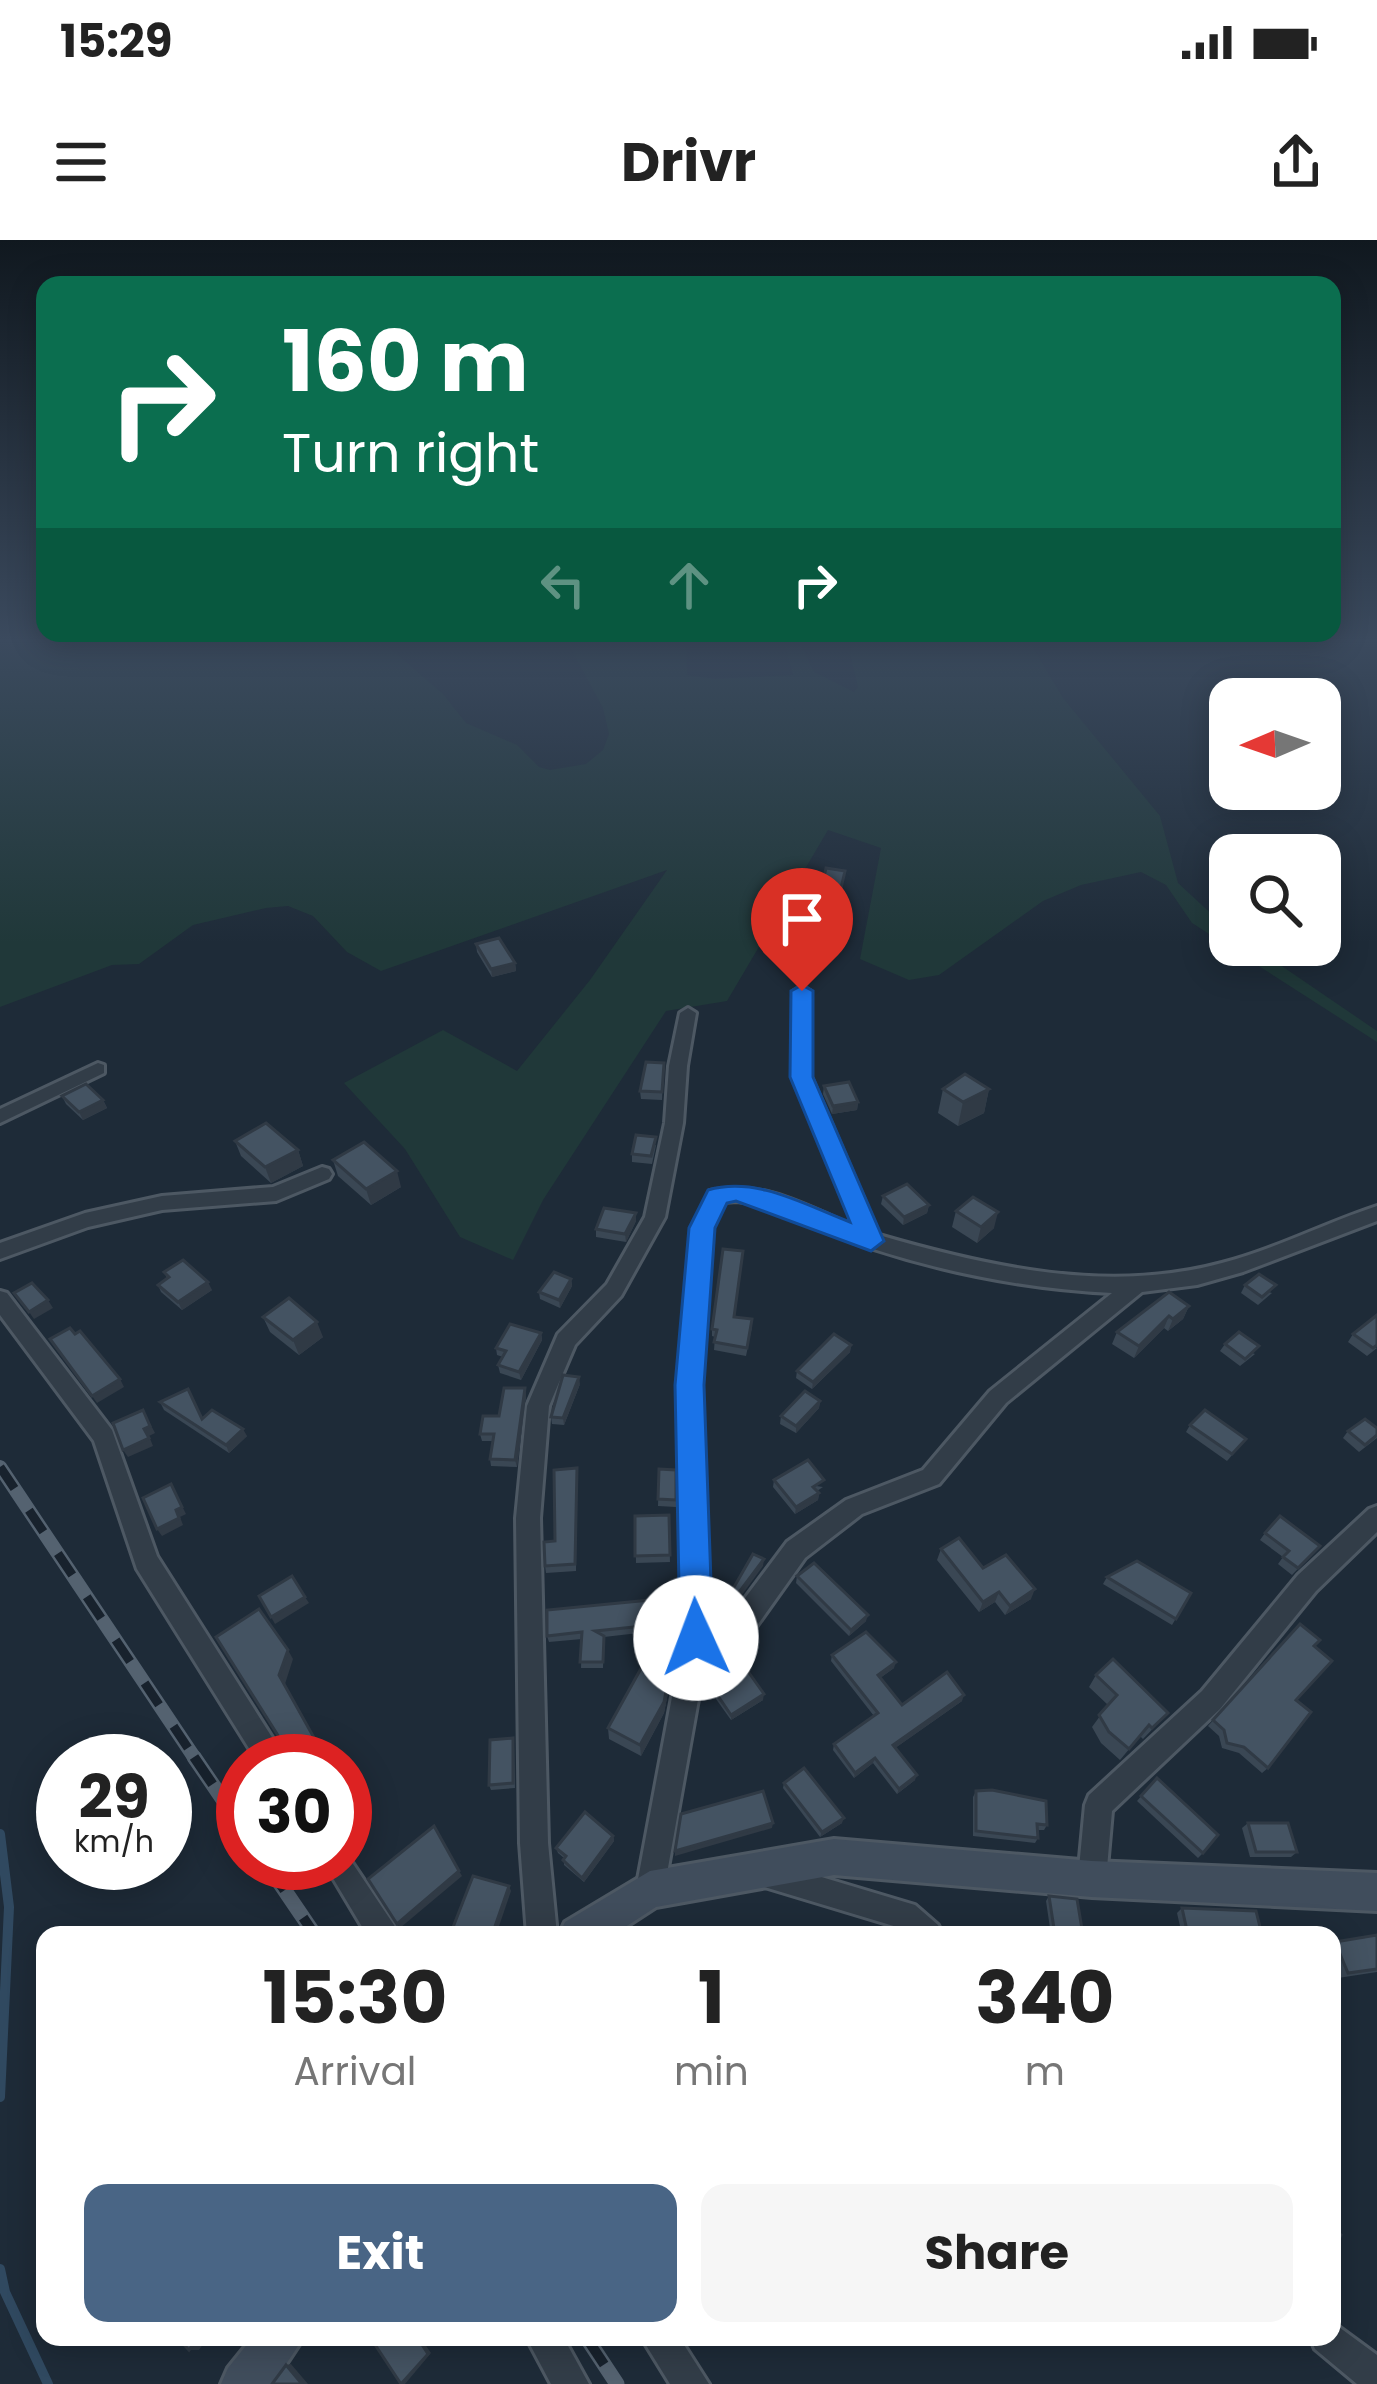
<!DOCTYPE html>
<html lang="en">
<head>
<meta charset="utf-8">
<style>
  :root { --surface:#fff; --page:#f6f6f6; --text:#222; --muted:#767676; --accent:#496585 }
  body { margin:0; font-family:Poppins,sans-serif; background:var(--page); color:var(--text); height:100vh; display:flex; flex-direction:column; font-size:45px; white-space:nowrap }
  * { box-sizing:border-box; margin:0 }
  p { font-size:39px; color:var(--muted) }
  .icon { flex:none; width:66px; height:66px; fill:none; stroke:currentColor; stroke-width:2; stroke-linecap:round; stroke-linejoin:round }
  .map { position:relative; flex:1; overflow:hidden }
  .details { position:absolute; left:36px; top:1686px; width:1305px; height:420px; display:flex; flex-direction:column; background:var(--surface); border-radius:24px; box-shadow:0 6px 30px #0003 }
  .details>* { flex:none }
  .top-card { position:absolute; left:36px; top:36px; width:1305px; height:366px; border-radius:24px; box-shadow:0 6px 30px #0003; background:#0b6e4f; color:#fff; overflow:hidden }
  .needle { width:78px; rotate:268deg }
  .controls { position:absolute; left:1209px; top:438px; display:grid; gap:24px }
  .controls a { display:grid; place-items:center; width:132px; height:132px; border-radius:24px; background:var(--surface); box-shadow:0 6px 30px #0003; font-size:60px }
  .speed { position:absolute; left:36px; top:1494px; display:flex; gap:24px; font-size:60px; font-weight:700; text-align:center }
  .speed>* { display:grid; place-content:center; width:156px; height:156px; border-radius:50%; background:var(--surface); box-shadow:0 6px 30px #0003; line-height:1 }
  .speed small { font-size:30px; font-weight:400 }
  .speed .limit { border:18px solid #d22; background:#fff; color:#111 }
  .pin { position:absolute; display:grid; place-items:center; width:102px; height:102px; color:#fff; margin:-123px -51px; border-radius:50% 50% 50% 0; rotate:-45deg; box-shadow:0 0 12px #0007 }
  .pin .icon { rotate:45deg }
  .me { position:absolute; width:132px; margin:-66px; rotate:358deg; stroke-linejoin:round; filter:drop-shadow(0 0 9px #0008) }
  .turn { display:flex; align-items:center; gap:42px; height:252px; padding:0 48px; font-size:54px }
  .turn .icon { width:156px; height:156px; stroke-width:2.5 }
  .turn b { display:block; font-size:84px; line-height:102px }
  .lanes { display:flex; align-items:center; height:114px; padding:0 48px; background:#0003; justify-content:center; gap:60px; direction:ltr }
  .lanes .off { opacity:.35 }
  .eta { display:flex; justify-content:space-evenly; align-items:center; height:204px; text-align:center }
  .eta b { font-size:72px; font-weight:700; line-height:84px }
  .primary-button { display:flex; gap:24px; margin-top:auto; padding:24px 48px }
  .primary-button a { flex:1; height:138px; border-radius:24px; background:var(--accent); color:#fff; font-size:48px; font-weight:700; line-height:138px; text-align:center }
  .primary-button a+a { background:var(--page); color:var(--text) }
  .status { display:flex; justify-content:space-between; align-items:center; height:84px; padding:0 60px; background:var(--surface); direction:ltr }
  .status svg { height:33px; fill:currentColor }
  header { display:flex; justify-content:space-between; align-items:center; height:156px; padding:0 48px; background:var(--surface); font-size:54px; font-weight:700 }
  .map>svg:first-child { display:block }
  .green { fill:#203839 }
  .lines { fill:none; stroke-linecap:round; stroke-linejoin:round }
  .stream { stroke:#304960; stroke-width:10 }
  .street-casing { stroke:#4d5863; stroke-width:6 }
  .secondary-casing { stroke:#4d5863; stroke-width:6 }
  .street { fill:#323d48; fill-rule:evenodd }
  .secondary { fill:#404d5c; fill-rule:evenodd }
  .rail-far1-casing { stroke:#546270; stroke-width:14 }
  .rail-casing { stroke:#546270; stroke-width:15 }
  .rail-far1 { stroke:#18222d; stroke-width:9; stroke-dasharray:26; stroke-linecap:butt }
  .rail { stroke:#18222d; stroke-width:10; stroke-dasharray:33; stroke-linecap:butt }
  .wall { fill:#3a4754 }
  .shaded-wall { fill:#303a45 }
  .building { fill:#445362; stroke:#303a45; stroke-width:3 }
  .route { fill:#1a73e8; stroke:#114b97; stroke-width:3 }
</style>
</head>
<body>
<div class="status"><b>15:29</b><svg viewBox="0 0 49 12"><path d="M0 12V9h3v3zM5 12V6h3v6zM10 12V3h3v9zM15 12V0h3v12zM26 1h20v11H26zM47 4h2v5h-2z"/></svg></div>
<header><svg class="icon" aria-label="menu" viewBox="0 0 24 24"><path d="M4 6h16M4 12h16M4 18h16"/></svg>Drivr<svg class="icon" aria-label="share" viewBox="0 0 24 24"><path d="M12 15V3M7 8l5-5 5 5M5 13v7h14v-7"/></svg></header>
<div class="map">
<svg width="1377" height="2144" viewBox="0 0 1377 2144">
  <rect width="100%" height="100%" fill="#1e2b38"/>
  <path class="green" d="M0 403H384L443 454 466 483 517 505 539 527 550 530 586 524 603 510 609 494 603 468 568 403H686L687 435 715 439 793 435 785 403H800L814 432 854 452 858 447 850 413 854 403H1030L1063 458 1160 576 1178 643 1230 691V705H1251L1377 791V802L1192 683 1166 645 1141 632 1081 645 1043 661 939 735 909 740 860 719 881 608 828 590 727 761 666 771 543 960 513 1020 460 997 405 909 344 843 443 790 517 831 590 740 667 630 381 731 347 712 313 676 288 666 266 668 193 685 139 724 112 725 0 767Z"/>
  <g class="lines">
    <g class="stream">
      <path d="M0 1594 9 1667 0 1857"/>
      <path d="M0 2029 5 2052 48 2144"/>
    </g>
    <defs>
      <g id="street">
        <path d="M802 746 810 751 811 837 879 995C989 1027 1108 1054 1222 1023 1276 1009 1325 983 1377 966V981L1243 1032 1197 1045 1142 1052 1006 1163 939 1244 862 1274 805 1318 741 1408 699 1454 664 1650 660 1660 650 1664 640 1660 636 1650 683 1398 679 1145 692 988 710 951C762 939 809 967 855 987L793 837 794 751ZM737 961C784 966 822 993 867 1007 946 1033 1029 1049 1112 1053L990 1151 923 1230 846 1260 787 1302 707 1409 701 1145 712 988 724 962Z"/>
        <path d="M688 768 696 773 687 826 683 883 665 977 621 1056 575 1105 549 1166 540 1278 548 1603 557 1695H527L520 1603 516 1278 527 1166 558 1094 607 1044 645 977 665 883 669 826 680 773Z"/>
        <path d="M98 823 104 825V833L0 883V869Z"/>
        <path d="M322 927 329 929 332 934 329 939 276 961 162 970 88 987 0 1019V1003L85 973 162 956 273 947Z"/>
        <path d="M0 1051 7 1053 112 1190 157 1316 287 1521H257L137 1329 94 1201 0 1075Z"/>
        <path d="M1377 1266V1292L1316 1351 1220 1469 1112 1571 1106 1639 1102 1649 1092 1653 1082 1649 1078 1639 1085 1565 1089 1555 1202 1451 1298 1335 1369 1269Z"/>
        <path d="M345 1612 394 1685 399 1695H367L324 1623H345Z"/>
        <path d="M768 1621 915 1665 938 1685 943 1695H906L897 1687 758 1645 754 1635 758 1625Z"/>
        <path d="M1332 2082 1377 2115V2144H1357L1315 2109 1310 2097H1332Z"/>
        <path d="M526 2097H563L589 2144H551Z"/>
        <path d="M641 2097H679L709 2144H670Z"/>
      </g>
      <g id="secondary">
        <path d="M834 1599 1092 1621 1377 1633V1671L1092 1657 834 1635 656 1667 613 1695H559L565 1682 650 1631Z"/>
        <path d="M253 2097H304L273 2144H221L228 2128Z"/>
      </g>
    </defs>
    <use href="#street" class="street-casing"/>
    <use href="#secondary" class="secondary-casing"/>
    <use href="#street" class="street"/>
    <use href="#secondary" class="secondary"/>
    <defs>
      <path id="rail-far1" d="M0 1227 196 1520"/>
      <g id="rail">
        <path d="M194 1517 243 1589"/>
        <path d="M266 1623 315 1695"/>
        <path d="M586 2097 617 2144"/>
      </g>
    </defs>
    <use href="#rail-far1" class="rail-far1-casing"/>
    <use href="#rail" class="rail-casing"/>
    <use href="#rail-far1" class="rail-far1"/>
    <use href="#rail" class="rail"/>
  </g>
  <g class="wall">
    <path d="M845 631 838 672 820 670 822 646Z"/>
    <path d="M476 704 515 723 516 731 492 737 477 712Z"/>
    <path d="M664 823 662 860 641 859 640 851Z"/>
    <path d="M824 846 858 862 857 870 832 874 823 854Z"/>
    <path d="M943 849H989L984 873 958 886 938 873Z"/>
    <path d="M62 856 103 860 107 868 83 880 66 864Z"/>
    <path d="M235 901 298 910 303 926 271 943 241 916Z"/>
    <path d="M656 905 652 924 632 922V914Z"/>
    <path d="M333 920 401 947 371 965 338 936Z"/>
    <path d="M883 956 929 965 927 973 903 985 881 964Z"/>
    <path d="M956 971 994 988 977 1003 952 987Z"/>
    <path d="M636 973V981L626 1002 596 997V989Z"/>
    <path d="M164 1032 212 1050 182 1070 161 1052 158 1045 167 1038Z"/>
    <path d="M571 1039 572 1046 560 1068 540 1059 539 1052Z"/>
    <path d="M1245 1045 1272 1053 1258 1065 1241 1053Z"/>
    <path d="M1189 1066 1183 1079 1168 1091 1164 1088 1134 1118 1112 1104 1117 1092Z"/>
    <path d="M263 1077 323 1097 299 1115 270 1092Z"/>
    <path d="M735 1077 752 1087 746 1116 714 1110 715 1097 712 1096V1089Z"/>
    <path d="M541 1093 542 1100 521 1140 500 1133 498 1125 503 1117 497 1115 496 1108Z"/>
    <path d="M1353 1094 1377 1108 1367 1116 1348 1102Z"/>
    <path d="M1225 1104 1255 1114 1240 1126 1220 1111Z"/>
    <path d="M851 1105 850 1112 812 1149 796 1138 797 1131Z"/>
    <path d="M580 1144 564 1185 552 1184 551 1177Z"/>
    <path d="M525 1148 526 1156 517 1227 491 1226 490 1219 493 1201H482L480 1194Z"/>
    <path d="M820 1161 819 1168 796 1193 780 1184 781 1176Z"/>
    <path d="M160 1162 203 1178 247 1196 229 1213 164 1170Z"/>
    <path d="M1190 1185 1246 1199 1227 1221 1186 1192Z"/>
    <path d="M1377 1188V1198L1359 1212 1343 1198 1348 1191Z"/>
    <path d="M659 1229 676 1230V1267L658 1266Z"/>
    <path d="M577 1236 576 1331 546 1333 545 1326Z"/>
    <path d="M774 1240 823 1247 817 1251 819 1253 818 1260 795 1274 773 1247Z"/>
    <path d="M669 1275 670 1322 636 1323 635 1276Z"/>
    <path d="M1265 1293 1320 1306 1292 1335 1278 1324 1283 1317 1260 1300Z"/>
    <path d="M941 1309 983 1328 1031 1359 1005 1375 995 1362 979 1372 937 1320Z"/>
    <path d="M797 1336 866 1381 849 1396 796 1343Z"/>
    <path d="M1107 1337 1191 1353 1172 1385 1103 1344Z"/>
    <path d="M673 1383 674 1389 604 1397 603 1428H581L582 1399 549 1402 547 1396Z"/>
    <path d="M1300 1384 1314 1406 1296 1460 1268 1528 1262 1533 1239 1513 1222 1508 1219 1496 1208 1486Z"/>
    <path d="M832 1415 894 1428 880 1438 902 1465 962 1461 895 1508 915 1540 897 1554 873 1523 854 1538 833 1510 834 1504 874 1476 831 1421Z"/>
    <path d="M1096 1435 1168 1473 1143 1499 1140 1496 1120 1520 1101 1503 1092 1487 1108 1465 1089 1447Z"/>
    <path d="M671 1438 664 1473 641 1516 609 1499 608 1488Z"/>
    <path d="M716 1453 763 1460 731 1480 716 1459Z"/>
    <path d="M514 1504 515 1548 491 1550 489 1545Z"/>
    <path d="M1157 1538 1203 1613 1198 1618 1137 1561Z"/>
    <path d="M784 1543 842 1583 820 1597 783 1548Z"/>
    <path d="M976 1551 1047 1585 1044 1590H1037L1038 1598 1035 1603 973 1596V1557Z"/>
    <path d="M1248 1583 1297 1612 1291 1617H1250L1242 1588Z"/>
    <path d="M613 1596 614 1601 584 1642 564 1625V1618L558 1613 556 1608Z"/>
    <path d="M1049 1656 1083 1695H1051L1046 1661Z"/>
    <path d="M1182 1668 1262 1695H1182L1177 1673Z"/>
    <path d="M1377 1695V1732L1338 1738 1332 1724V1703Z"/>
  </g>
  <g class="shaded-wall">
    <path d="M515 723 516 731 492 737 491 729Z"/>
    <path d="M989 849 984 873 958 886 963 862Z"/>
    <path d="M103 860 107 868 83 880 79 872Z"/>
    <path d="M858 862 857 870 832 874 833 866Z"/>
    <path d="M298 910 303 926 271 943 265 927Z"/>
    <path d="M397 931 401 947 371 965 366 949Z"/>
    <path d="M929 965 927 973 903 985 904 977Z"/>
    <path d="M998 972 994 988 977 1003 981 987Z"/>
    <path d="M636 973V981L626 1002 625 994Z"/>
    <path d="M571 1039 572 1046 560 1068 559 1060Z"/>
    <path d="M208 1042 212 1050 182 1070 178 1062Z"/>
    <path d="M48 1060 53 1068 34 1079 29 1072Z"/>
    <path d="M1189 1066 1183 1079 1168 1091 1173 1079Z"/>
    <path d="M1169 1076 1164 1088 1134 1118 1139 1106Z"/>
    <path d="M317 1082 323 1097 299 1115 293 1100Z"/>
    <path d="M541 1093 542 1100 521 1140 519 1132Z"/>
    <path d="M851 1105 850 1112 812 1149 813 1142Z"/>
    <path d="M579 1137 580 1144 564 1185 563 1178Z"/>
    <path d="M120 1139 124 1147 97 1163 92 1156Z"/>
    <path d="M525 1148 526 1156 517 1227 515 1220Z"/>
    <path d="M820 1161 819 1168 796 1193V1186Z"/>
    <path d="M143 1170 155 1193 149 1196 153 1206 128 1217 123 1210 144 1189Z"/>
    <path d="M243 1189 247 1196 229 1213 226 1205Z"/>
    <path d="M171 1244 186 1274 180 1277 183 1285 162 1296 157 1289Z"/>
    <path d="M819 1253 818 1260 795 1274 796 1267Z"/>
    <path d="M764 1319 763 1326 731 1370V1363Z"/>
    <path d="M1035 1349 1031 1359 1005 1375 1010 1366Z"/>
    <path d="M999 1352 995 1362 979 1372 983 1362Z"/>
    <path d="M305 1357 309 1363 275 1384 271 1377Z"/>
    <path d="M868 1375 866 1381 849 1396 851 1390Z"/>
    <path d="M288 1410 293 1419 285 1444 327 1520 326 1521H310L279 1435Z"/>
    <path d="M896 1422 894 1428 876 1441 878 1435Z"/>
    <path d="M671 1425V1438L664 1473 641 1516 640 1505Z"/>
    <path d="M764 1454 763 1460 731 1480V1475Z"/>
    <path d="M964 1455 962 1461 891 1511 893 1505Z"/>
    <path d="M875 1518 873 1523 854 1538 855 1533Z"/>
    <path d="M917 1535 915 1540 897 1554 899 1549Z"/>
    <path d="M844 1578 842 1583 820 1597 822 1592Z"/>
    <path d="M773 1583 772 1588 675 1616V1611Z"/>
    <path d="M613 1596 614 1601 584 1642 582 1638Z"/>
    <path d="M459 1631 462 1636 400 1688 397 1684Z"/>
    <path d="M509 1646 511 1651 496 1695H492Z"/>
    <path d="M198 2097H208L199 2110H189Z"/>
    <path d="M417 2097H420L431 2113 405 2144H402Z"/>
    <path d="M291 2124 308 2144H302L286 2125Z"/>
  </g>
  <g class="building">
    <path d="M826 628 845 631 841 648 822 646Z"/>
    <path d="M499 698 515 723 491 729 476 704Z"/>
    <path d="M646 822 664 823 662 852 640 851Z"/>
    <path d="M965 834 989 849 963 862 943 849Z"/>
    <path d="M849 842 858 862 833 866 824 846Z"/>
    <path d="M86 844 103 860 79 872 62 856Z"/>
    <path d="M266 883 298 910 265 927 235 901Z"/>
    <path d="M636 895 656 897 651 916 632 914Z"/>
    <path d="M364 902 397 931 366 949 333 920Z"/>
    <path d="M907 944 929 965 904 977 883 956Z"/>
    <path d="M973 957 998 972 981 987 956 971Z"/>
    <path d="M604 968 636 973 625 994 596 989Z"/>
    <path d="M723 1009 743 1011 734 1077 752 1079 747 1108 714 1102 717 1090 712 1089Z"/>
    <path d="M183 1020 208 1042 178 1062 158 1045 169 1037 164 1032Z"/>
    <path d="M554 1032 571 1039 559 1060 539 1052Z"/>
    <path d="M1259 1034 1276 1045 1262 1057 1245 1045Z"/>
    <path d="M32 1043 48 1060 29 1072 14 1053Z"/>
    <path d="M1169 1052 1189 1066 1173 1079 1169 1076 1139 1106 1117 1092Z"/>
    <path d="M289 1058 317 1082 293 1100 263 1077Z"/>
    <path d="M1377 1075V1105L1373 1108 1353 1094Z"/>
    <path d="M510 1084 541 1093 519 1132 498 1125 506 1111 496 1108Z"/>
    <path d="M70 1088 75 1094 80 1091 120 1139 92 1156 50 1099Z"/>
    <path d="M1239 1092 1259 1106 1245 1119 1225 1104Z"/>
    <path d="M834 1094 851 1105 813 1142 797 1131Z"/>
    <path d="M563 1135 579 1137 563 1178 551 1177Z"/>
    <path d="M504 1148H525L515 1220 490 1219 494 1194H480L483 1176H499Z"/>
    <path d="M188 1149 202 1179 212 1170 243 1189 226 1205 160 1162Z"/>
    <path d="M805 1151 820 1161 796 1186 781 1176Z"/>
    <path d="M143 1170 150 1186 144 1189 149 1198 123 1210 113 1183Z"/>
    <path d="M1205 1170 1246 1199 1232 1214 1190 1185Z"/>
    <path d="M1365 1179 1377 1188V1195L1365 1205 1348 1191Z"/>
    <path d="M808 1220 824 1240 813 1247 819 1253 796 1267 774 1240Z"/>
    <path d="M577 1228 575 1324 545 1326 544 1302 555 1301 554 1230Z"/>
    <path d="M659 1229 676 1230V1260L658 1259Z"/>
    <path d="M171 1244 182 1267 176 1270 179 1278 157 1289 143 1258Z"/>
    <path d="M669 1275 670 1315 635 1316V1276Z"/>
    <path d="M1280 1276 1320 1306 1298 1328 1283 1317 1289 1311 1265 1293Z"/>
    <path d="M959 1298 983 1328 1006 1315 1035 1349 1010 1366 999 1352 983 1362 941 1309Z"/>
    <path d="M753 1314 764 1319 731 1363 726 1361Z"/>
    <path d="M1137 1321 1191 1353 1176 1379 1107 1337Z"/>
    <path d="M814 1323 868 1375 851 1390 797 1336Z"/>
    <path d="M292 1336 305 1357 271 1377 259 1356Z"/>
    <path d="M671 1358 673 1383 595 1391 604 1396 603 1422H580L582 1392 547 1396V1370Z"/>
    <path d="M259 1369 288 1410 279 1435 322 1512 310 1521H294L216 1397Z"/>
    <path d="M1300 1384 1320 1400 1314 1406 1332 1421 1296 1460 1311 1472 1268 1528 1244 1507 1227 1503 1224 1490 1213 1480Z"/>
    <path d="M866 1392 896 1422 878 1435 902 1465 947 1432 964 1455 893 1505 917 1535 899 1549 875 1518 855 1533 834 1504 878 1473 832 1415Z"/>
    <path d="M649 1414 671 1425 664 1462 640 1505 608 1488Z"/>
    <path d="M1113 1419 1168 1473 1152 1488 1149 1485 1129 1509 1109 1492 1099 1475 1117 1455 1096 1435Z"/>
    <path d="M747 1430 764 1454 731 1475 716 1453 721 1437Z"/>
    <path d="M513 1498V1543L489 1545 490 1500Z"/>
    <path d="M804 1528 844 1578 822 1592 784 1543Z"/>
    <path d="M1157 1538 1218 1595 1203 1613 1141 1556Z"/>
    <path d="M992 1550 1046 1561 1047 1585 1037 1584 1038 1598 976 1591V1551Z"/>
    <path d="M763 1551 773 1583 675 1611 681 1574Z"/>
    <path d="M585 1572 613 1596 582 1638 563 1620 566 1616 556 1608Z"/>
    <path d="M1248 1583H1288L1297 1612H1256Z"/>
    <path d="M434 1586 459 1631 397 1684 368 1639Z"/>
    <path d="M473 1636 509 1646 492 1695H450Z"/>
    <path d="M1049 1656 1077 1659 1083 1695H1055Z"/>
    <path d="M1182 1668 1256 1671 1262 1695H1188Z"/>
    <path d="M1377 1695V1729L1348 1733 1335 1702Z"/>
    <path d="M1332 1986 1341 1995 1332 2011Z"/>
    <path d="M177 2097H198L189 2110Z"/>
    <path d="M370 2097H417L428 2114 401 2144Z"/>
    <path d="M286 2125 302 2144H272Z"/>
  </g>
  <linearGradient id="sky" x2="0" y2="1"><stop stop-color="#10181f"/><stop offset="0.57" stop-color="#3b4a5e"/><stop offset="1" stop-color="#3b4a5e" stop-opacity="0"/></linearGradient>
  <rect width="1377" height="703" fill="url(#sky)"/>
  <path class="route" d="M802 745 813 751V837L884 1001 871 1011 736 961 727 963 715 988 704 1145 713 1398 708 1409 696 1413 685 1409 680 1398 675 1145 689 988 708 950C757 936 805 965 850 982L790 837 791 751Z"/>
</svg>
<div class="controls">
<a><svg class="needle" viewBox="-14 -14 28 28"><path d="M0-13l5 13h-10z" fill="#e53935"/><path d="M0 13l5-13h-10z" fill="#767676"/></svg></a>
<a><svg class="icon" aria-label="search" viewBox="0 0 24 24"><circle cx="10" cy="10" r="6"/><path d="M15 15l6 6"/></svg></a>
</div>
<div class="speed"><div>29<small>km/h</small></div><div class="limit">30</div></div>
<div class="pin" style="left:802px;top:751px;background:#d93025"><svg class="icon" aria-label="arrive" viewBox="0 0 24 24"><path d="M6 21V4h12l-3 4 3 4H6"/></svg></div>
<svg class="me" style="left:696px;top:1398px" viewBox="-20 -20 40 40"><circle r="19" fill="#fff"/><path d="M0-13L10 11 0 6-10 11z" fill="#1a73e8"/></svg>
<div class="top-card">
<div class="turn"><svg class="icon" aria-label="right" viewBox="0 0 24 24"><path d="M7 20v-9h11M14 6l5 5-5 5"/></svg><div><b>160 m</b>Turn right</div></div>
<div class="lanes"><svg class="icon off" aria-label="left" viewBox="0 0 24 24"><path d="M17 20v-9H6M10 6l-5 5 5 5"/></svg><svg class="icon off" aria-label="ahead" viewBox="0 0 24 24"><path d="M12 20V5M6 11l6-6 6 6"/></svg><svg class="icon" aria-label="right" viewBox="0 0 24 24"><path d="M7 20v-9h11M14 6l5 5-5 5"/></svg></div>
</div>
<section class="details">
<div class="eta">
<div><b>15:30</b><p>Arrival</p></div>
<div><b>1</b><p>min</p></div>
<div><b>340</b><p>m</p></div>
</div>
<div class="primary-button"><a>Exit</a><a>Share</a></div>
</section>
</div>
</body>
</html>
